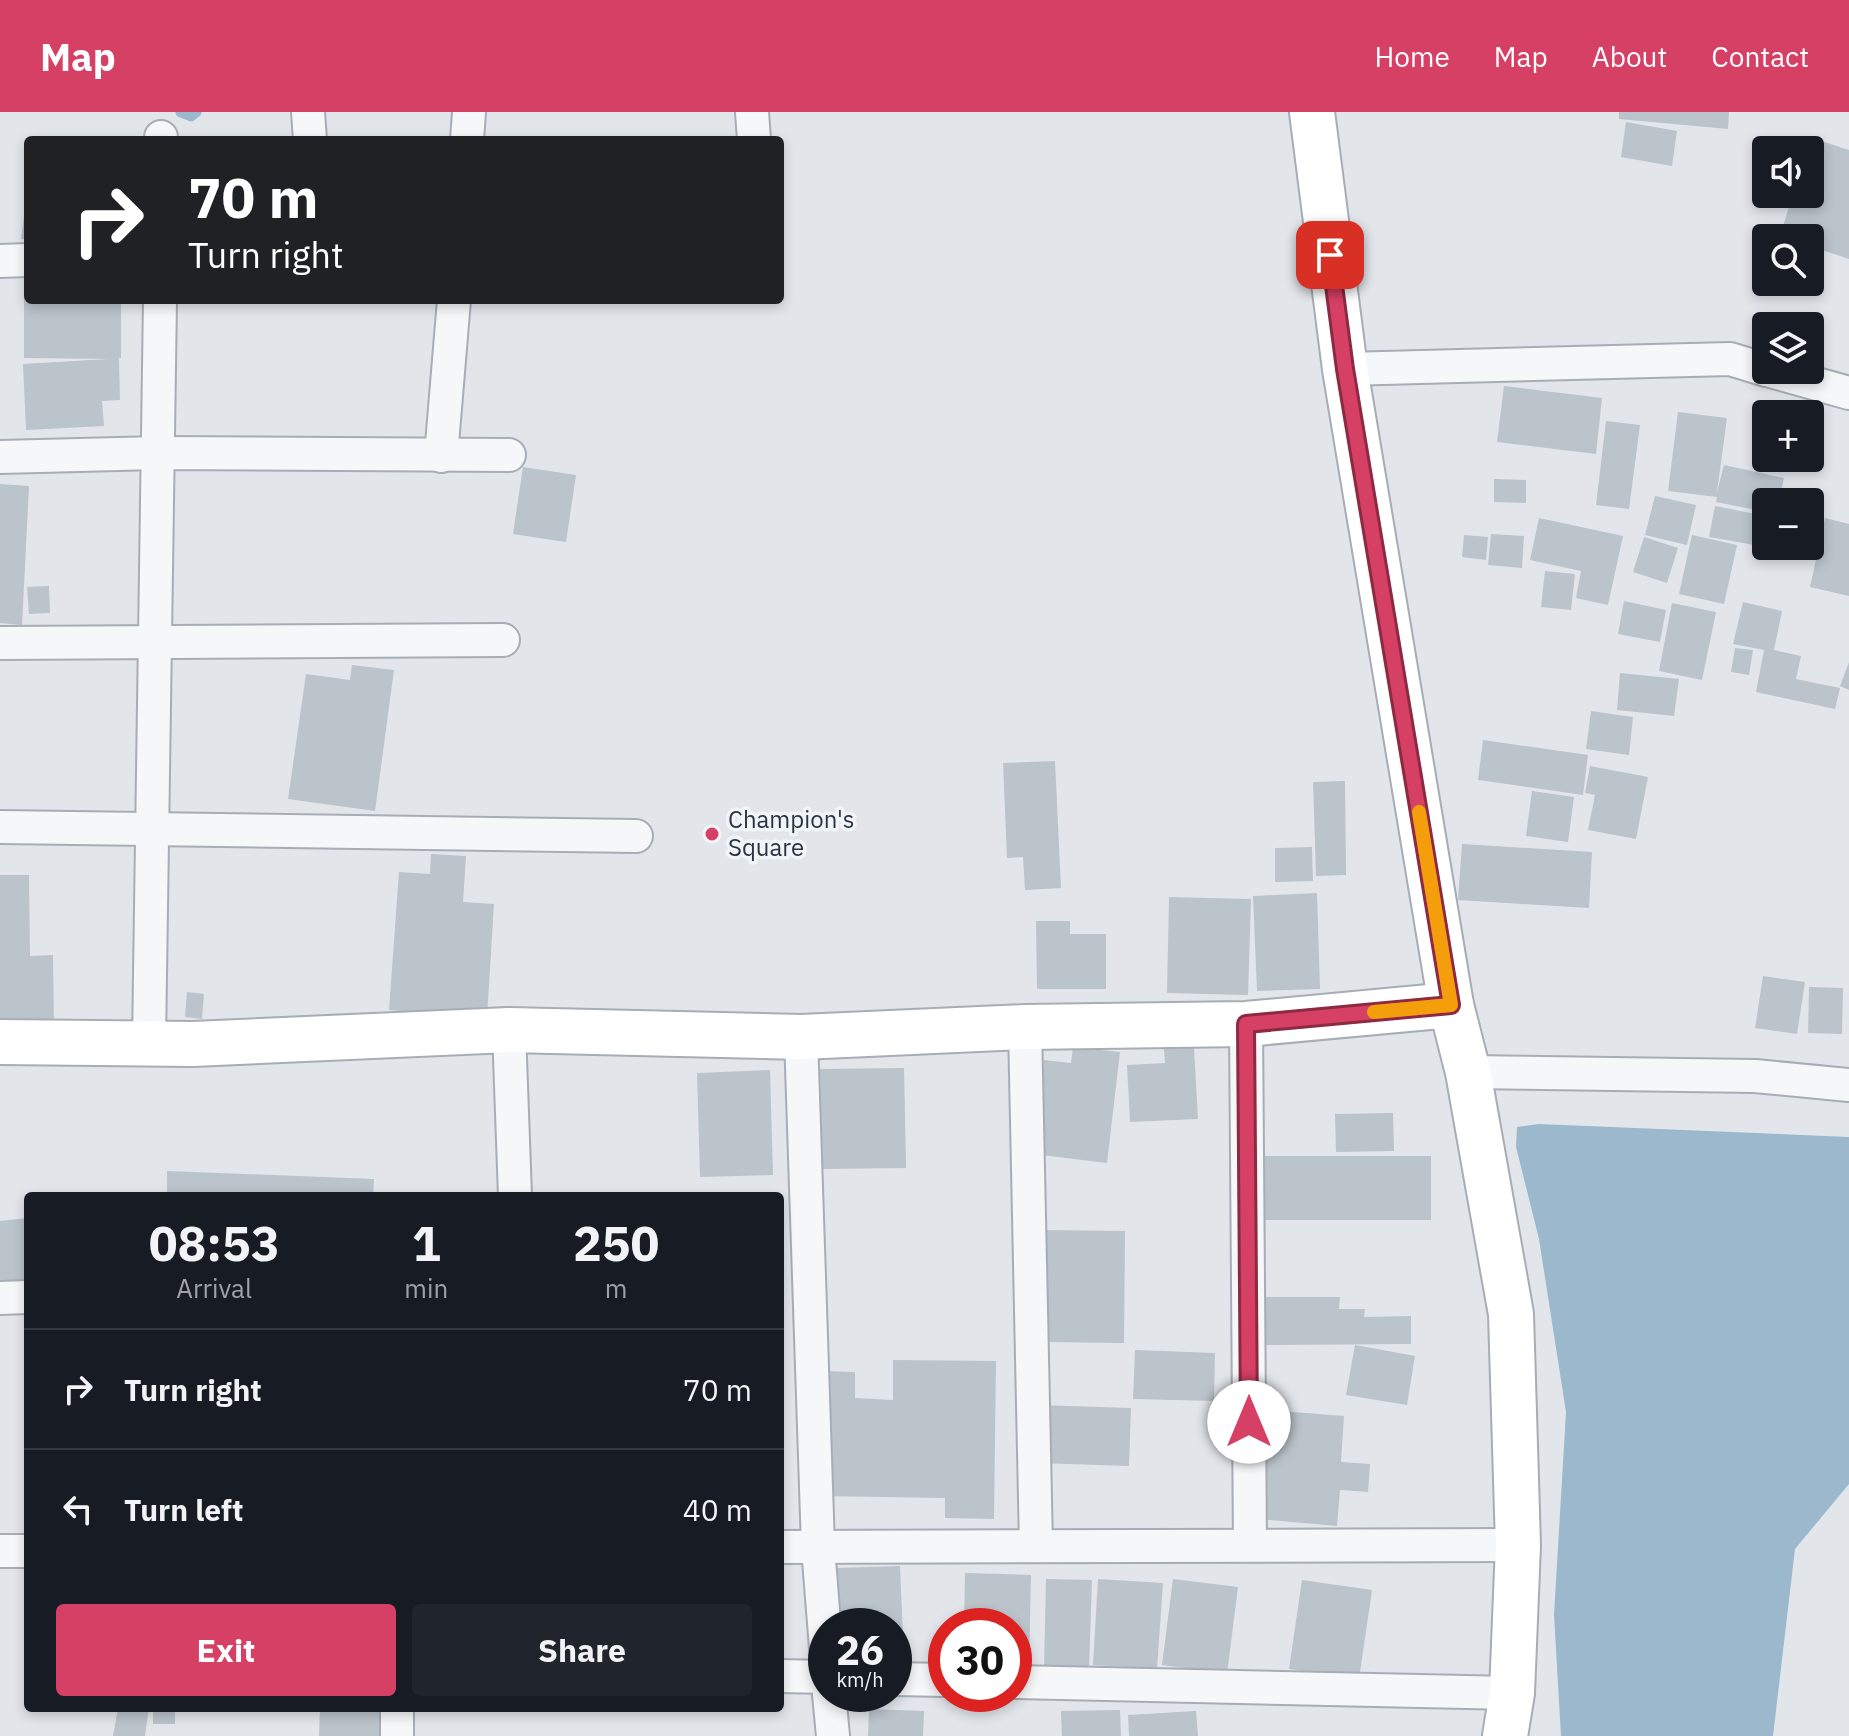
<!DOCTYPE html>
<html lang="en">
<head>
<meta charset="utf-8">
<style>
  :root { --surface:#171b24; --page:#20242c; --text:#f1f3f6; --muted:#9ea1a6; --line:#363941; --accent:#d74065 }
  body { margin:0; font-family:"IBM Plex Sans",sans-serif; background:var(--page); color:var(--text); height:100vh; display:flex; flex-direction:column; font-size:30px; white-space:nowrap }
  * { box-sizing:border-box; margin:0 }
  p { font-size:26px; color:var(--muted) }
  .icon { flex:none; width:44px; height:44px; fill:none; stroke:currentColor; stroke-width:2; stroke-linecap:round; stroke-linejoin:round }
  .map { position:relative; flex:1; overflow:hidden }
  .side { position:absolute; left:24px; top:1080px; width:760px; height:520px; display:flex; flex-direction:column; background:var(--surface); border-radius:8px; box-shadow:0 4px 12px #0003 }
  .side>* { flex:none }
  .banner { position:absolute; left:24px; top:24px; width:760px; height:168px; border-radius:8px; box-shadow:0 4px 12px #0003; background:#202124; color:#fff; overflow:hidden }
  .buttons { position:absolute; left:1752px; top:24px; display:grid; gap:16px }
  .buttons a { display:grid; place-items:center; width:72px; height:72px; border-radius:8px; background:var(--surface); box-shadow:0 4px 12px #0003; font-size:40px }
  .speed { position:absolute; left:808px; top:1496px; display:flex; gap:16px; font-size:40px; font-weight:700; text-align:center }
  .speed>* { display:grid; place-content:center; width:104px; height:104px; border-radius:50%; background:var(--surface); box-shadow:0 4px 12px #0003; line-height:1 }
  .speed small { font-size:20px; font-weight:400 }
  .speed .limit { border:12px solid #d22; background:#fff; color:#111 }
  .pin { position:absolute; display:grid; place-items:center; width:68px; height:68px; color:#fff; margin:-34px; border-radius:16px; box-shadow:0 4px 12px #0006 }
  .me { position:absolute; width:88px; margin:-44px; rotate:0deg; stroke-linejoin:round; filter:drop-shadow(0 0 6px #0008) }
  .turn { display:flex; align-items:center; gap:28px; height:168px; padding:0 32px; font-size:36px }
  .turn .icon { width:104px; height:104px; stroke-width:2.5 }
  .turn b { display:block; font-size:56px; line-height:68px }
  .eta { display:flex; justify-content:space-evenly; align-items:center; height:136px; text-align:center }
  .eta b { font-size:48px; font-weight:800; line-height:56px }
  .cta { display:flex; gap:16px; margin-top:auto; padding:16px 32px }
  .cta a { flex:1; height:92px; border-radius:8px; background:var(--accent); color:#fff; font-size:32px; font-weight:800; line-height:92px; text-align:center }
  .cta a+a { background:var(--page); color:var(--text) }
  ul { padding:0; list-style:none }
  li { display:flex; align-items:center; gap:24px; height:120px; padding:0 32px; border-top:2px solid var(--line) }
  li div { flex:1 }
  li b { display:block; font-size:30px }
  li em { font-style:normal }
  header { display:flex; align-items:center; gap:48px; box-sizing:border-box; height:112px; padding:0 40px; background:var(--accent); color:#fff }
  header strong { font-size:38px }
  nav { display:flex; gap:44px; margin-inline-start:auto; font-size:28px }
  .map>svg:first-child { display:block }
  .water { fill:#9bb8cd }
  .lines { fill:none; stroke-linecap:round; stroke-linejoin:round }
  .stream { stroke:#9bb8cd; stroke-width:11 }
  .building { fill:#bbc3cb }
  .street-casing { stroke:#a7adb6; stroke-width:36 }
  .secondary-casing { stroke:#a7adb6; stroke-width:48 }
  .street { stroke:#f5f7f9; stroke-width:32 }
  .secondary { stroke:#fff; stroke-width:44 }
  .route-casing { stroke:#8c2a42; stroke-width:20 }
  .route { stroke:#d74065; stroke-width:14 }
  .slow { stroke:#f59e0b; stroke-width:14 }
  .poi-dot { fill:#d74065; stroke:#f2f5f8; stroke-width:3 }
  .labels { text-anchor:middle; stroke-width:7; stroke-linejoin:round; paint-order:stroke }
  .poi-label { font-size:24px; fill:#293544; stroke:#f2f5f8; text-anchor:start }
</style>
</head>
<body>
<header>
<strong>Map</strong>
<nav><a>Home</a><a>Map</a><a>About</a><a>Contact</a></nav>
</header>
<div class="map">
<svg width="1849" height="1624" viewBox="0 0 1849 1624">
  <rect width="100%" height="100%" fill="#e2e6eb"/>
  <path class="water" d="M1539 1012 1849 1025V1372L1795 1437 1773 1624H1561L1554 1503 1566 1300 1539 1127 1516 1035 1517 1015Z"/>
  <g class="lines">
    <path class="stream" d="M181 0 191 4 196 0"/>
  </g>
  <g class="building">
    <path d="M1619 0H1729L1728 17 1619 7Z"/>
    <path d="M1626 10 1677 19 1672 54 1621 45Z"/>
    <path d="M1812 26 1849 38V147L1810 134V126L1780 124 1793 82H1810V38H1808Z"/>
    <path d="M26 88H28V128L21 127Z"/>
    <path d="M24 175H28V188H121V246H119L120 288 102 289 104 314 26 318 23 252 108 247 24 246Z"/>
    <path d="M1504 274 1602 286 1596 342 1497 330Z"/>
    <path d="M1678 300 1727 306 1717 380 1724 353 1784 366 1779 390H1766V400L1716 390 1717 385 1668 379Z"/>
    <path d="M1606 309 1640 313 1629 397 1596 393Z"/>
    <path d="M523 355 576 363 566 430 513 422Z"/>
    <path d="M1494 367 1526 368V391L1494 390Z"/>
    <path d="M0 372 29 374 22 513 0 511Z"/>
    <path d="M1655 384 1696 393 1687 433 1645 423Z"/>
    <path d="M1715 394 1766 404V435L1709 425Z"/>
    <path d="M1539 406 1623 424 1608 493 1576 486 1581 459 1530 448Z"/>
    <path d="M1825 406 1849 412V484L1810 475Z"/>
    <path d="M1491 422 1524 424 1522 456 1488 453Z"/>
    <path d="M1464 423 1488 425 1486 448 1462 445Z"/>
    <path d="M1692 423 1737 433 1724 492 1679 482Z"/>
    <path d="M1644 425 1678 436 1667 471 1633 460Z"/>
    <path d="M1545 459 1575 462 1571 498 1541 495Z"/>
    <path d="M49 474 50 501 29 502 27 475Z"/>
    <path d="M1624 489 1666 498 1660 530 1618 522Z"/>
    <path d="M1743 490 1782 499 1774 538 1801 544 1796 567 1840 576 1835 597 1756 580 1764 538 1733 532Z"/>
    <path d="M1672 491 1716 500 1702 568 1659 559Z"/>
    <path d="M1735 536 1753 538 1749 563 1731 560Z"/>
    <path d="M1849 550V578L1840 574Z"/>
    <path d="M352 553 394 558 375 699 288 687 306 562 350 568Z"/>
    <path d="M1620 561 1679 567 1674 604 1617 598Z"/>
    <path d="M1591 599 1633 605 1629 643 1586 637Z"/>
    <path d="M1483 628 1588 643 1583 683 1478 668Z"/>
    <path d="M1055 649 1061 776 1025 778 1023 745 1007 746 1003 651Z"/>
    <path d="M1590 654 1648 665 1636 727 1588 718 1595 683 1585 681Z"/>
    <path d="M1345 669 1346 763 1316 764 1313 670Z"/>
    <path d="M1532 679 1574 685 1568 730 1526 724Z"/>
    <path d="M1462 732 1592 740 1589 796 1458 788Z"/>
    <path d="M1312 735 1313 769 1275 770V736Z"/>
    <path d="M431 742 466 744 463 790 494 792 487 905 389 898 399 760 430 762Z"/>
    <path d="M0 763H29L30 844 53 843 54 913H0Z"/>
    <path d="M1317 781 1320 877 1257 879 1253 784Z"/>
    <path d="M1169 785 1251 787 1248 883 1167 881Z"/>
    <path d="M1036 809H1070V822H1106V877H1037Z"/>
    <path d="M1763 864 1805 870 1797 922 1755 916Z"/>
    <path d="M1809 875 1843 876 1842 922 1808 921Z"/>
    <path d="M187 880 204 882 202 907 185 905Z"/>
    <path d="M1073 935 1120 940 1107 1051 1033 1042 1044 948 1071 951Z"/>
    <path d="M1194 936 1198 1007 1130 1010 1127 953 1165 951 1164 937Z"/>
    <path d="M904 956 906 1056 821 1057 820 957Z"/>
    <path d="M770 958 773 1063 700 1065 697 961Z"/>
    <path d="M1393 1001 1394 1039 1336 1040 1335 1002Z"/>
    <rect x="1255" y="1044" width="176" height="64"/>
    <path d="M167 1059 374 1067 373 1084H167Z"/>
    <path d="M28 1106V1168L0 1171V1109Z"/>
    <path d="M1042 1118 1125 1119 1124 1231 1041 1230Z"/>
    <path d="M1261 1185H1340L1339 1197H1365L1364 1205 1411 1204V1232L1261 1233Z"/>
    <path d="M1355 1233 1415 1244 1407 1293 1346 1283Z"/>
    <path d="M1135 1238 1215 1241 1214 1289 1133 1287Z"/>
    <path d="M893 1248 996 1249 994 1407 945 1406V1386L821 1384 823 1259 855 1260V1286L893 1288Z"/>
    <path d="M1039 1293 1131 1296 1129 1354 1038 1351Z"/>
    <path d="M1268 1298 1344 1304 1341 1350 1370 1352 1368 1380 1340 1378 1337 1414 1259 1407Z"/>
    <path d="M900 1454 904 1547 894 1548V1514H840L837 1456Z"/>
    <path d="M965 1461 1031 1463 1029 1556 1014 1555V1514H964Z"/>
    <path d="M1046 1467 1092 1468 1089 1557 1044 1556Z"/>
    <path d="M1098 1467 1163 1471 1157 1557 1093 1553Z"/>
    <path d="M1173 1467 1238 1475 1227 1562 1162 1553Z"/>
    <path d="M1302 1468 1372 1478 1359 1567 1289 1557Z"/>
    <path d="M118 1596H149L145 1624H113Z"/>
    <rect x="153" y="1596" width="22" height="16"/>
    <path d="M320 1596H381V1624H319Z"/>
    <path d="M869 1597 924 1599 923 1624H868Z"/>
    <path d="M1120 1598 1121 1624H1062L1061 1599Z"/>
    <path d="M1196 1599 1198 1624H1129L1128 1603Z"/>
  </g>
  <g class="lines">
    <defs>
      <g id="street">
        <path d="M308 0 310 28"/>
        <path d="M752 0 754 28"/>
        <path d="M161 28V25"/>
        <path d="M467 28 469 0"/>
        <path d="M0 149 28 148"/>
        <path d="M1345 257 1730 247 1766 258"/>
        <path d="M1767 258 1849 281"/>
        <path d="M441 344 454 188"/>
        <path d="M0 345 158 341 509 343"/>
        <path d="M0 531 503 528"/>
        <path d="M0 715 636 724"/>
        <path d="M1246 912 1250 1433"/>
        <path d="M1025 915 1036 1434"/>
        <path d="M509 918 515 1084"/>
        <path d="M801 925 818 1435 826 1536"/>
        <path d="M149 931 160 188"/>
        <path d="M1468 960 1755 964 1849 973"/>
        <path d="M0 1186 28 1185"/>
        <path d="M780 1435 1518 1433"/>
        <path d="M0 1439H28"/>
        <path d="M780 1564 826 1565"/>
        <path d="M894 1567 946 1568"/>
        <path d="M1014 1570 1512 1581"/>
        <path d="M829 1582 833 1624"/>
        <path d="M397 1624V1596"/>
      </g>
      <g id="secondary">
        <path d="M1312 0 1345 257 1451 893 1468 960 1511 1202 1518 1433 1512 1581 1505 1624"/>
        <path d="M0 930 193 932 509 918 801 925 1025 915 1246 912 1451 893"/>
      </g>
    </defs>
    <use href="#street" class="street-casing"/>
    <use href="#secondary" class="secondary-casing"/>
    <use href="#street" class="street"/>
    <use href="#secondary" class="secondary"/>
  </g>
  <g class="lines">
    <defs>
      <path id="route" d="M1249 1310 1246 912 1451 893 1345 257 1330 143"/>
    </defs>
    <use href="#route" class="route-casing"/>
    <use href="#route" class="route"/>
    <path class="slow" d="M1374 900 1451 893 1419 700"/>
  </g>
  <circle class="poi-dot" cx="712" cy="722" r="8"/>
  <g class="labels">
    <g class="poi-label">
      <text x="728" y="716">Champion's<tspan x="728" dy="28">Square</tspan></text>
    </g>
  </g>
</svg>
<div class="buttons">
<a><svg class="icon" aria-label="sound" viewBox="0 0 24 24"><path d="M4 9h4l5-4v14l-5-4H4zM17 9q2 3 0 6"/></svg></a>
<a><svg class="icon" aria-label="search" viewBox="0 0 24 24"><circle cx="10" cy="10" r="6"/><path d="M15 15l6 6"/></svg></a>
<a><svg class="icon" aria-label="layers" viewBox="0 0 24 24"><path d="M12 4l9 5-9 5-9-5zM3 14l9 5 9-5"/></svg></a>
<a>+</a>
<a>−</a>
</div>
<div class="speed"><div>26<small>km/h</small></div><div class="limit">30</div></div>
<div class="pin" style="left:1330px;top:143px;background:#d93025"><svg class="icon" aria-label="arrive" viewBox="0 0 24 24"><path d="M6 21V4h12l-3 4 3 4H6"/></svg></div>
<svg class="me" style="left:1249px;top:1310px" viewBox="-20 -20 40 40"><circle r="19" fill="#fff"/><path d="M0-13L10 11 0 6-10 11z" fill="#d74065"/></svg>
<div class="banner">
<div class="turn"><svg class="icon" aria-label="right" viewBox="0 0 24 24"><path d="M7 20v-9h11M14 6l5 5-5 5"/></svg><div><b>70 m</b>Turn right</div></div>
</div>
<section class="side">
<div class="eta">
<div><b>08:53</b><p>Arrival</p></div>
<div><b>1</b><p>min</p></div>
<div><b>250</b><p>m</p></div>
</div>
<ul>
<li><svg class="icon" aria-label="right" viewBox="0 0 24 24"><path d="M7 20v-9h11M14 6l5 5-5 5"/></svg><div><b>Turn right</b></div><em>70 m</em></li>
<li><svg class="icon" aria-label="left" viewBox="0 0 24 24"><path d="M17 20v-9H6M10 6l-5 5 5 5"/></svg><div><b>Turn left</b></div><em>40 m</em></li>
</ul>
<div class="cta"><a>Exit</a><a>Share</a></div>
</section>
</div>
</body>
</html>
